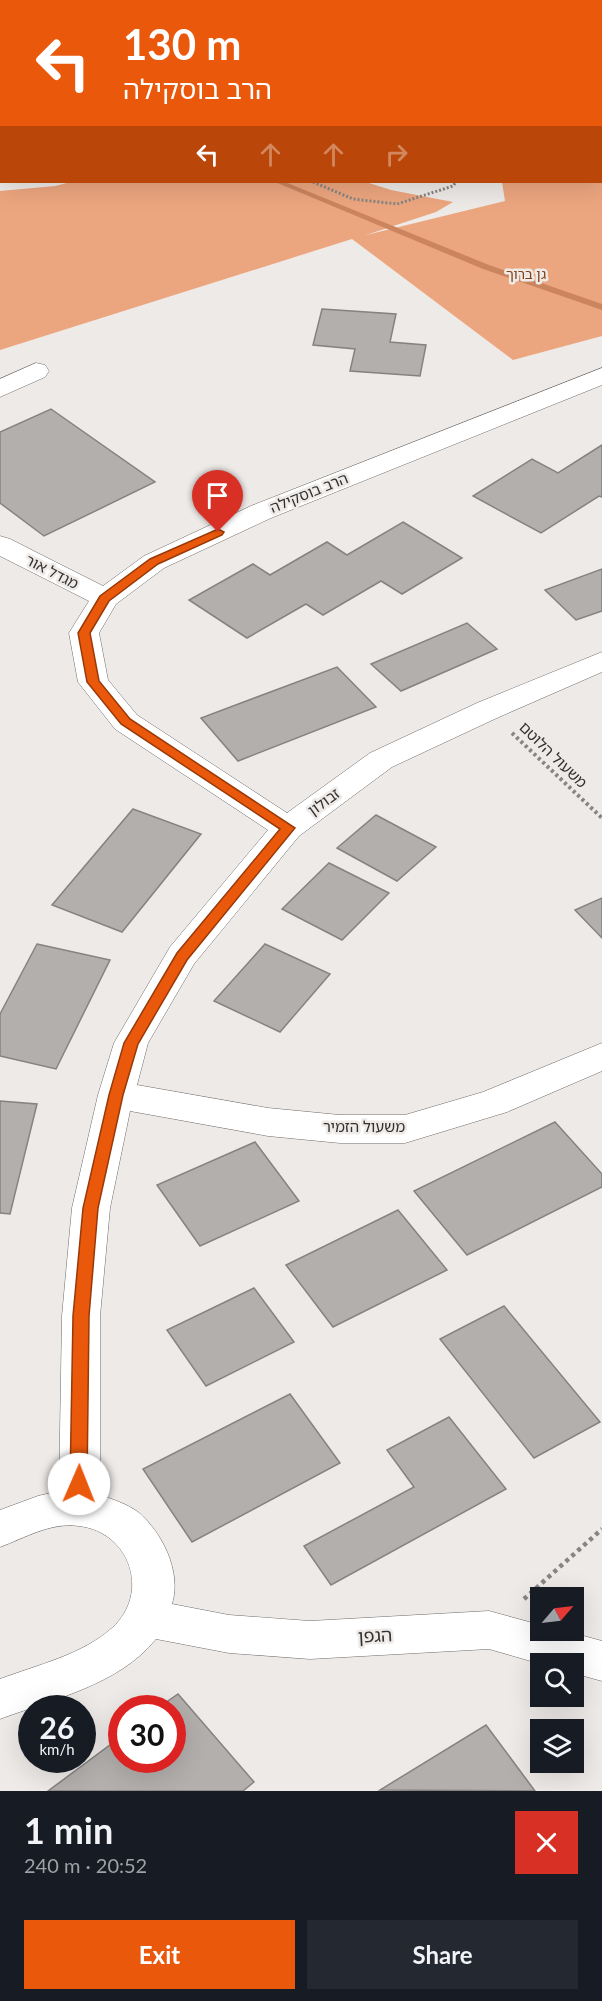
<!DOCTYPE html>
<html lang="en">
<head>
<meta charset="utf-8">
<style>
  :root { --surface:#171b24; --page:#242831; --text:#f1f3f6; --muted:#9ea1a6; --accent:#ea580c }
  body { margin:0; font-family:Lato,"Noto Sans Hebrew",sans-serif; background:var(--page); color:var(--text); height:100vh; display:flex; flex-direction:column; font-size:22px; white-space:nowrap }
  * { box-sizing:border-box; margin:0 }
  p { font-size:20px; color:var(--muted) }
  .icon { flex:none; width:33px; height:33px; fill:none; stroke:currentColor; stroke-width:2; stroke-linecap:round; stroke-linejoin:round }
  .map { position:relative; height:1791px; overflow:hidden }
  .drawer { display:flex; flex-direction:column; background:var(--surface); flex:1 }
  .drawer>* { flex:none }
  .hud { position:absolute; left:0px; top:0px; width:603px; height:183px; box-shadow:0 6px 24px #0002; background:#ea580c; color:#fff; overflow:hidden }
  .needle { width:39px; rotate:62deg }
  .controls { position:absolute; left:530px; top:1587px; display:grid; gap:12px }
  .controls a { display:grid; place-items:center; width:54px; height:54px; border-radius:0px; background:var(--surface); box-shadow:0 6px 24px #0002; font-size:30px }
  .speed { position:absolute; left:18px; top:1695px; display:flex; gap:12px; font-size:30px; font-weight:700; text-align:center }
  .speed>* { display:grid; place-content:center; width:78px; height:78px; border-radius:50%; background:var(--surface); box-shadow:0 6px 24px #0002; line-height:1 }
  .speed small { font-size:15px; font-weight:400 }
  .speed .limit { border:9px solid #d22; background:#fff; color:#111 }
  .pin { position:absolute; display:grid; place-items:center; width:51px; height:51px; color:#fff; margin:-62px -26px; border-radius:50% 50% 50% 0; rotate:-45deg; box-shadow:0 0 6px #0007 }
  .pin .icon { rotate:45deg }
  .me { position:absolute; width:66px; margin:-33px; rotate:1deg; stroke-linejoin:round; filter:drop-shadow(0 0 4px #0008) }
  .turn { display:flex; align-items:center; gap:21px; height:126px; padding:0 24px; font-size:27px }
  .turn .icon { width:78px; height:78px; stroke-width:2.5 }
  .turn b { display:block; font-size:42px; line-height:51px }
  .lanes { display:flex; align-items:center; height:57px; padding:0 24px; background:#0003; justify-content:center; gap:30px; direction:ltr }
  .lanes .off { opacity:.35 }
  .round { display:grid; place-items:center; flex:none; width:63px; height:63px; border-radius:0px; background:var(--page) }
  .summary { display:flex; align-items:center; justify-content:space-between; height:102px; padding:0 24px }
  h1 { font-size:36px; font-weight:700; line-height:45px }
  .button { display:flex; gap:12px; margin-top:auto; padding:12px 24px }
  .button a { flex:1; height:69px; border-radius:0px; background:var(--accent); color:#fff; font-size:24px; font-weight:700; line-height:69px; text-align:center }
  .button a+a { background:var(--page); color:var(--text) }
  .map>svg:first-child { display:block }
  .green { fill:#eca67f }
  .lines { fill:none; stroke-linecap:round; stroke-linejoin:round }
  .stream { fill:#cb855e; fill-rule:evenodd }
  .building { fill:#b2afad; stroke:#858280; stroke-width:1.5 }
  .minor-casing { stroke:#6f6c6a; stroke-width:1 }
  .path-far2 { stroke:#878583; stroke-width:3; stroke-dasharray:2 2; stroke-linecap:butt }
  .path-far1 { stroke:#878583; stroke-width:4; stroke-dasharray:3 3; stroke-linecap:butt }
  .path { stroke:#878583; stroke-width:4.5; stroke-dasharray:4 4; stroke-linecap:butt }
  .minor { fill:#fff; fill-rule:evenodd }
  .route { fill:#ea580c; stroke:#983908; stroke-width:1.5 }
  .labels { text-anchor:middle; stroke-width:5; stroke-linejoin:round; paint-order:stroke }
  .far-park-label { font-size:14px; fill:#824115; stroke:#eeeae8 }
  .street-label { font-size:15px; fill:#323130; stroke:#eeeae8 }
  .near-street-label { font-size:18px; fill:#323130; stroke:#eeeae8 }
</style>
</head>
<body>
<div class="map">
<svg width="602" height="1791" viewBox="0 0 602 1791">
  <rect width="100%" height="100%" fill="#eeeae8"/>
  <g class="green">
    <path d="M0 0H222L2 2 1 27Z"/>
    <path d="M602 9V336L513 360 352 239 0 350V191L55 186 71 182H366L391 190 453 202 436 212 366 235 505 201 502 182H602Z"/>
  </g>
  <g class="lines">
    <g class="stream">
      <rect x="0" y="69" width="2" height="4"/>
      <path d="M275 182H285L489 265 602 304V310L483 269Z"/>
    </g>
  </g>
  <g class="building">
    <path d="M322 309 396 314 390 342 426 345 420 376 350 371 355 349 313 345Z"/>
    <path d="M51 409 155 482 44 536 0 503V432Z"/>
    <path d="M602 445V497L599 496 541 533 473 496 532 459 558 473Z"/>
    <path d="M403 522 462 558 402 594 381 581 323 615 306 604 247 638 189 600 253 564 270 575 327 542 347 555Z"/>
    <path d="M602 569V611L576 620 545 590Z"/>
    <path d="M467 623 497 649 401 691 371 664Z"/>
    <path d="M337 667 376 707 238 761 201 718Z"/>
    <path d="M133 809 201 834 122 932 52 905Z"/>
    <path d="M376 815 436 847 397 881 337 848Z"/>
    <path d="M329 863 389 893 342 940 282 909Z"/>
    <path d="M602 898V938L575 910Z"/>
    <path d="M37 944 110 960 56 1069 0 1056V1014Z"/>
    <path d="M265 944 330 974 280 1032 214 1001Z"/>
    <path d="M0 1101 37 1104 10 1214 0 1213Z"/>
    <path d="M555 1122 602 1174V1187L467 1255 414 1191Z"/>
    <path d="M255 1142 299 1201 200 1246 157 1185Z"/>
    <path d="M398 1210 447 1270 333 1327 286 1265Z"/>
    <path d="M254 1288 294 1342 206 1386 167 1330Z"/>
    <path d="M504 1306 600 1422 534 1458 440 1339Z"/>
    <path d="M290 1394 340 1463 192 1542 143 1469Z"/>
    <path d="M449 1417 506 1489 331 1585 304 1546 414 1487 387 1450Z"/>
    <path d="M178 1694 254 1782 243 1791H48L122 1736V1760H172V1708H158Z"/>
    <path d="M486 1725 535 1791 380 1790Z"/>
  </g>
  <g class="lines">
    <defs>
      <g id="minor">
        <path d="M36 363 45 365 49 371 45 377 0 397V379Z"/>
        <path d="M602 368V385L271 518 164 568 116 604 99 633 108 680 137 715 287 813 370 753 477 703 602 652V672L499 717 392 767 299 836 194 964 148 1043 137 1085 268 1108 340 1115H405L483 1092 602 1043V1071L507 1112 405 1143H340L268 1136 130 1111 110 1208 100 1316V1495C112 1499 127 1504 138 1512 162 1532 182 1572 172 1604L229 1615 310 1621 489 1611 540 1625V1630H562L602 1641V1681L573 1673V1664H541L489 1649 310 1659 229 1653 156 1639C119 1685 53 1699 0 1719V1679C37 1665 82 1655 112 1628 151 1593 130 1532 79 1526 50 1522 25 1538 0 1547V1510L38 1496 59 1491 62 1316 72 1208 98 1095 114 1043 170 947 268 830 115 729 78 682 69 633 89 601 0 556V536L10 539 103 586 144 556 251 506Z"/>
      </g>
    </defs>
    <use href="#minor" class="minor-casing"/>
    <path class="path-far2" d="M313 182 353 199 397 204 453 186 456 182"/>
    <path class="path-far1" d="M512 733 602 818"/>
    <path class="path" d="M524 1599 602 1529"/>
    <use href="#minor" class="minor"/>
  </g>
  <path class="route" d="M218 529 224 532 222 535 158 564 109 601 90 633 99 681 130 719 295 828 187 960 138 1044 123 1095 98 1208 89 1316 87 1484 85 1489 79 1491 73 1489 70 1484 73 1316 83 1208 109 1095 124 1043 177 953 280 829 121 724 87 682 78 633 100 596 150 559Z"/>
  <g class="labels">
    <g class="far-park-label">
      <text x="526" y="279">גן ברוך</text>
    </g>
    <g class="street-label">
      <text transform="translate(309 493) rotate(-22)" y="5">הרב בוסקילה</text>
      <text transform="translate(52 572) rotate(27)" y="5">מגדל אור</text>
      <text transform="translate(553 755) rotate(44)" y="5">משעול הלוטם</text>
      <text transform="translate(324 802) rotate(-36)" y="5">זבולון</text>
      <text x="364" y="1132">משעול הזמיר</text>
    </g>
    <g class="near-street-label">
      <text transform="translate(375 1636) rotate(-3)" y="6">הגפן</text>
    </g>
  </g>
</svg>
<div class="controls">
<a><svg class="needle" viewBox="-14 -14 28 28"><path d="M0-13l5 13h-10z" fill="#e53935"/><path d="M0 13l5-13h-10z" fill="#9ea1a6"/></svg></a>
<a><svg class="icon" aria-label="search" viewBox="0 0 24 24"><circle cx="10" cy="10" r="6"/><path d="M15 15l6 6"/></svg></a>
<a><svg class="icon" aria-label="layers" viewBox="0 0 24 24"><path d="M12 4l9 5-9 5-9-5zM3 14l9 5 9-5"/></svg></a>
</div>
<div class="speed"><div>26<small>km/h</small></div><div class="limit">30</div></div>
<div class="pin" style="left:218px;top:532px;background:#d93025"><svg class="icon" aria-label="arrive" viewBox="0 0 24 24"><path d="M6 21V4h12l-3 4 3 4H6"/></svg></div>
<svg class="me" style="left:79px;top:1484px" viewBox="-20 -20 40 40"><circle r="19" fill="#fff"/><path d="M0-13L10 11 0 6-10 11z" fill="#ea580c"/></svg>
<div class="hud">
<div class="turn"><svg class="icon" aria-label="left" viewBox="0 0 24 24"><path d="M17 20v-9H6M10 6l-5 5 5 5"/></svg><div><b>130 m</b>הרב בוסקילה</div></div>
<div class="lanes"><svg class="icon" aria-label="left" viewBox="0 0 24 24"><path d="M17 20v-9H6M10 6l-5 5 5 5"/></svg><svg class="icon off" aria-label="ahead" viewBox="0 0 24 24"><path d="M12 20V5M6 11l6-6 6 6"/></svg><svg class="icon off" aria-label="ahead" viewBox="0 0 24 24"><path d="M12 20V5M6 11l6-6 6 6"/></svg><svg class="icon off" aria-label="right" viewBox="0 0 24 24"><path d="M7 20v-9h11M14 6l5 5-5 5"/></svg></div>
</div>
</div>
<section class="drawer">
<div class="summary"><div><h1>1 min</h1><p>240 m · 20:52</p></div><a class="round" style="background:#d93025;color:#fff"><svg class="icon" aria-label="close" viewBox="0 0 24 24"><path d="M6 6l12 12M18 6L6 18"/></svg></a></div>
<div class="button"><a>Exit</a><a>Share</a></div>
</section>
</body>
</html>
